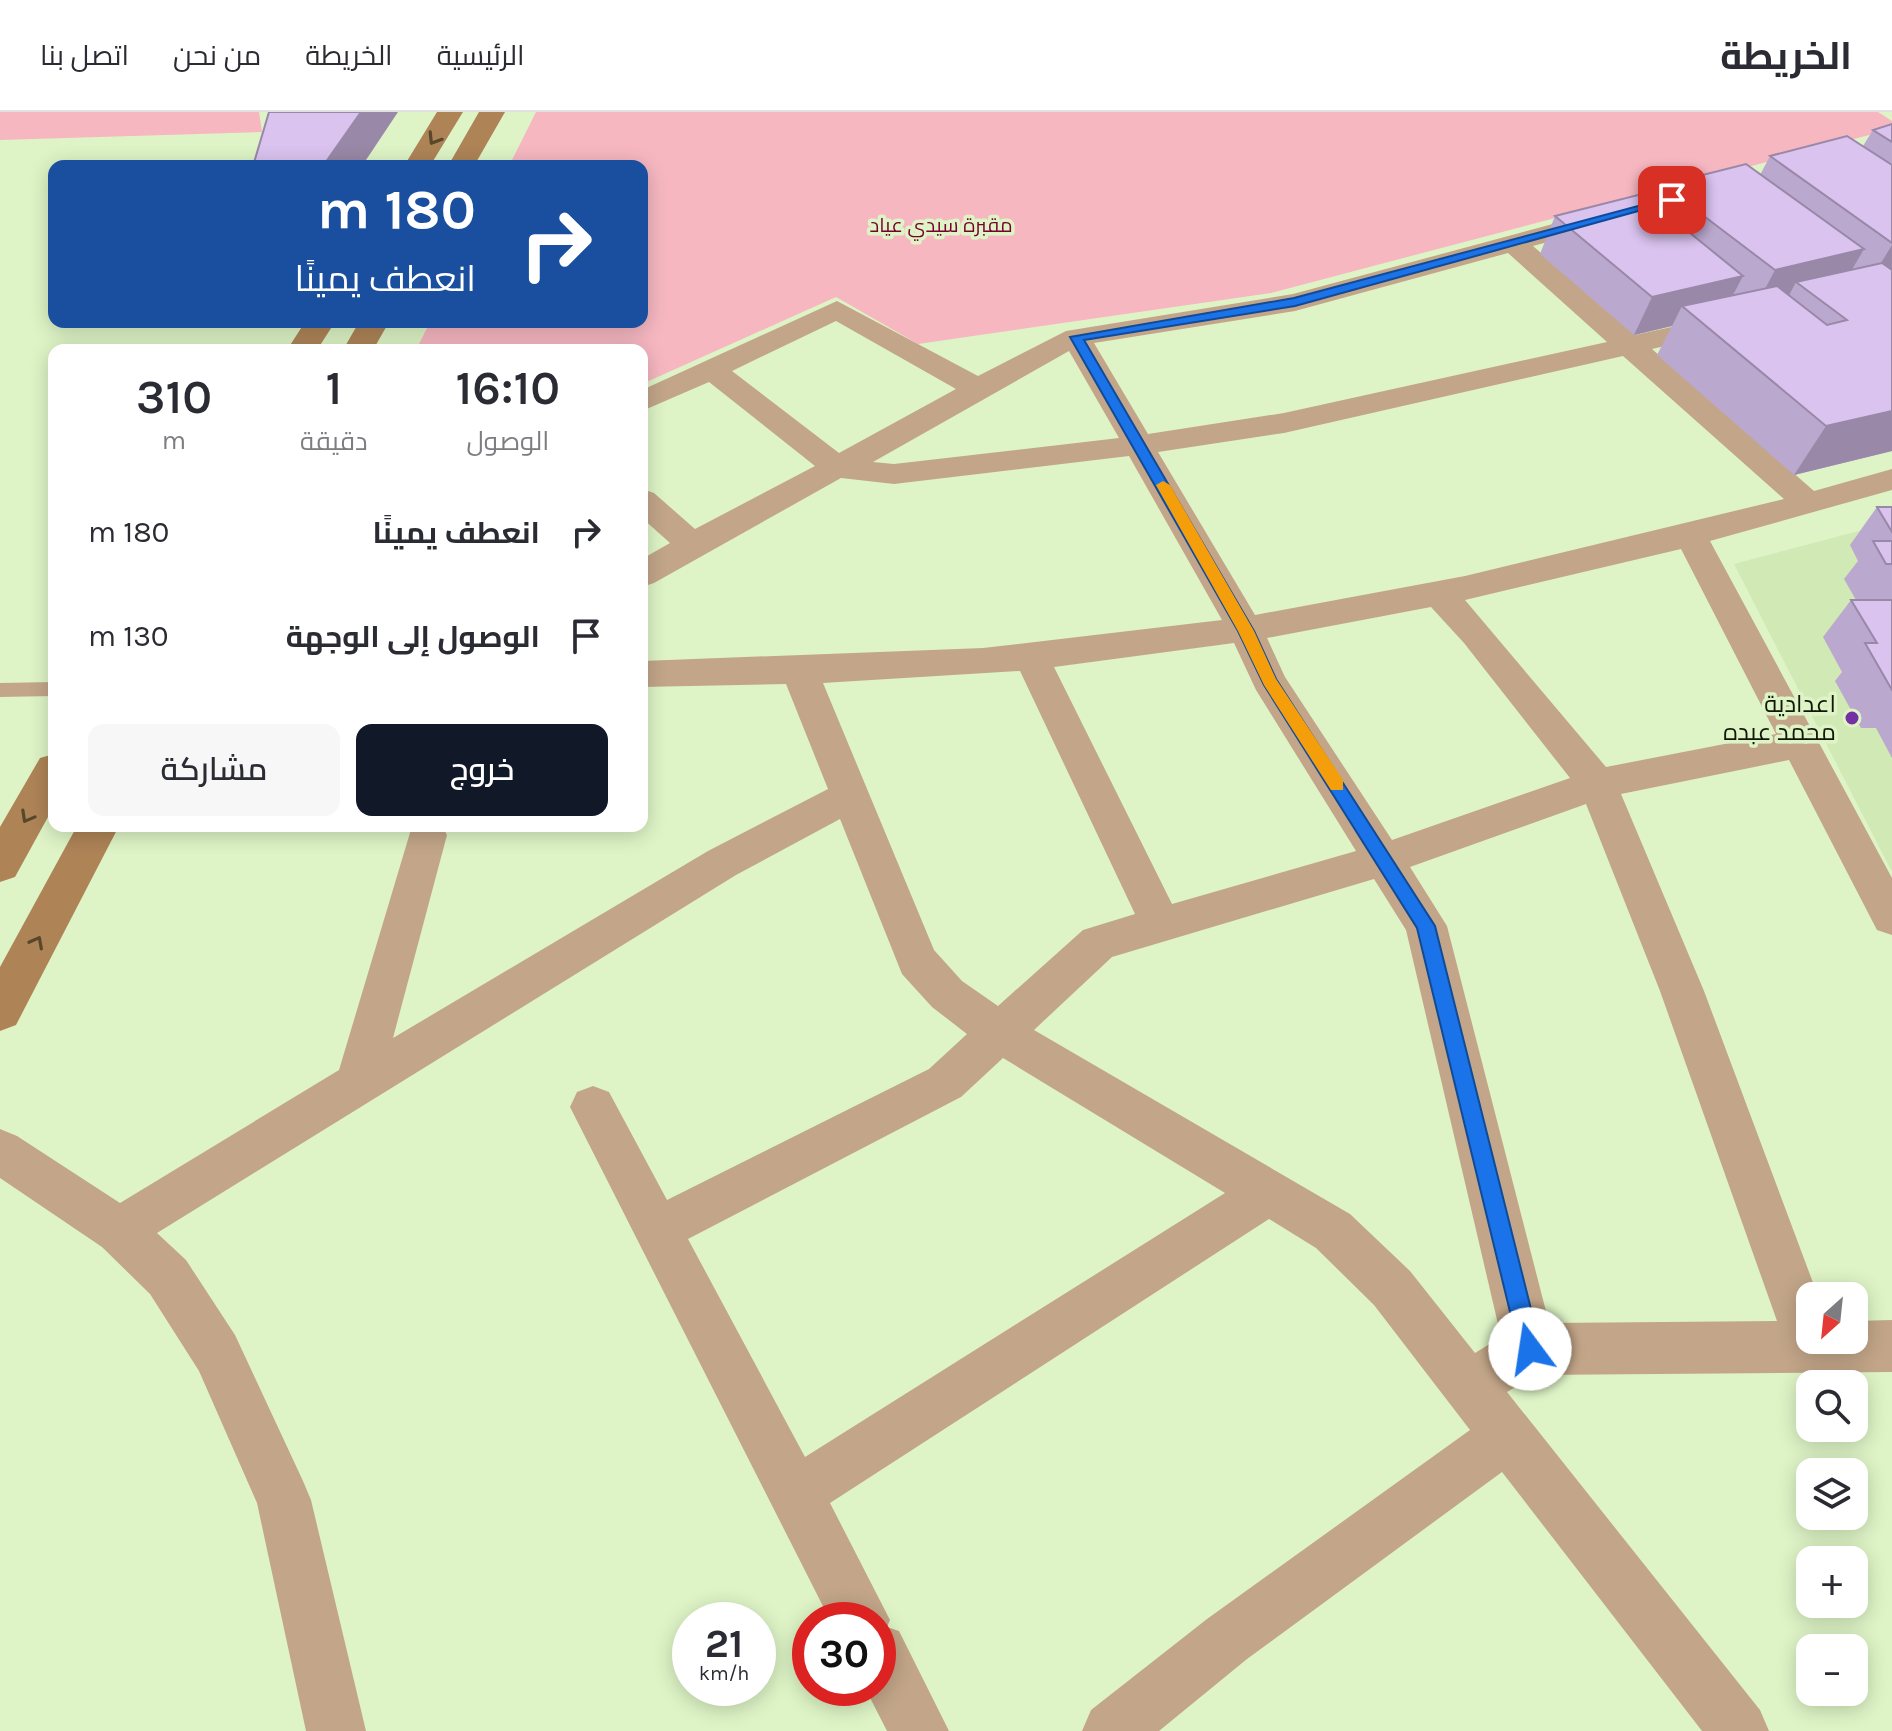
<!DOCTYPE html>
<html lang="ar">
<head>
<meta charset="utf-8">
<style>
  :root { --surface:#fff; --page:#f7f7f7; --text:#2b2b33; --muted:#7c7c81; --line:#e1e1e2; --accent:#111827 }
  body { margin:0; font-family:Karla,Cairo,sans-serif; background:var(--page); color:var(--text); direction:rtl; height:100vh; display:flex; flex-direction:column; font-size:30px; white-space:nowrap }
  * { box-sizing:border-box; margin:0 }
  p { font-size:26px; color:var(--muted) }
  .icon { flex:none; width:44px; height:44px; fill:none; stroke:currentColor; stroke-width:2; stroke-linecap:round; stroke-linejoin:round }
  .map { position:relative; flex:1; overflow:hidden; direction:ltr }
  .details { position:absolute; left:48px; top:232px; width:600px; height:488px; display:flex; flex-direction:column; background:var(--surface); border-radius:16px; box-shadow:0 4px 20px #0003; direction:rtl }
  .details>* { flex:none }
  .banner { position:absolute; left:48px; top:48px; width:600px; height:168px; border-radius:16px; box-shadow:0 4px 20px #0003; direction:rtl; background:#1a4fa0; color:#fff; overflow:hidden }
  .needle { width:52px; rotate:207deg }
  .buttons { position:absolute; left:1796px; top:1170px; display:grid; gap:16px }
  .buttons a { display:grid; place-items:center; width:72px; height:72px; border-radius:16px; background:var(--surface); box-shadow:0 4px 20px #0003; font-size:40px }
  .speed { position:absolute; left:672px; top:1490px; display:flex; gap:16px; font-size:40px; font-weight:700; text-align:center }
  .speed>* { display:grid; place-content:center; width:104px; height:104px; border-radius:50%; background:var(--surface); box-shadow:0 4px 20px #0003; line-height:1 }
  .speed small { font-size:20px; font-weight:400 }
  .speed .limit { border:12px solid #d22; background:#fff; color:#111 }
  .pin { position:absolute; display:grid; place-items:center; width:68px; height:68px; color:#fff; margin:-34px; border-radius:16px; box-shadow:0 4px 12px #0006 }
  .me { position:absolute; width:88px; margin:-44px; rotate:346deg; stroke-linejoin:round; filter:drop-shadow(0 0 6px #0008) }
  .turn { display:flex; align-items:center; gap:28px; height:168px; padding:0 40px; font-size:36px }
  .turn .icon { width:104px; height:104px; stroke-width:2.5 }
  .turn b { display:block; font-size:56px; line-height:68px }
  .eta { display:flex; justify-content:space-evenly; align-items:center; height:136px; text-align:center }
  .eta b { font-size:48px; font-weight:600; line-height:56px }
  .action { display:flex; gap:16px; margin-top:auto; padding:16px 40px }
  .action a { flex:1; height:92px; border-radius:16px; background:var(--accent); color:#fff; font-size:32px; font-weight:600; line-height:92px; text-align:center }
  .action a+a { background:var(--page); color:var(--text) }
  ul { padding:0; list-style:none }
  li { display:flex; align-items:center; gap:24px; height:104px; padding:0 40px }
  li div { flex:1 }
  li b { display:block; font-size:30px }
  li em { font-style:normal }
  header { display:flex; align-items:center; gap:48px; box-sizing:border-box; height:112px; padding:0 40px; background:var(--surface); border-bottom:2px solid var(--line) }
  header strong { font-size:38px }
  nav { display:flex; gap:44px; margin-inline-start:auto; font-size:28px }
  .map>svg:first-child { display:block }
  .built { fill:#d1e9b5 }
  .green { fill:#f6b7c1 }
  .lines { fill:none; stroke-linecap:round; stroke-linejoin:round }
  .lane { fill:#c3a689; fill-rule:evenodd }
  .street { fill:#c3a689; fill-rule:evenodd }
  .secondary { fill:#ae8457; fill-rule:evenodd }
  .wall { fill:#bba8ce }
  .shaded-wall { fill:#9988a7 }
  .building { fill:#dac3ef; stroke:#9988a7; stroke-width:2 }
  .oneway { stroke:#57482b }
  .route { fill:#1a73e8; stroke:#114b97; stroke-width:2 }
  .slow { fill:#f59e0b }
  .poi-dot { fill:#7530a3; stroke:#def4c6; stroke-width:3 }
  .labels { text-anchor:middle; stroke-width:7; stroke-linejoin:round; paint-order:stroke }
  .far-park-label { font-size:20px; fill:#790130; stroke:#def4c6 }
  .poi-label { font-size:24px; fill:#101707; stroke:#def4c6; text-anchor:end }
</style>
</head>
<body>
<header>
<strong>الخريطة</strong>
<nav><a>الرئيسية</a><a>الخريطة</a><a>من نحن</a><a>اتصل بنا</a></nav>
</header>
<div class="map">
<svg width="1892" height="1619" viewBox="0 0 1892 1619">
  <rect width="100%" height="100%" fill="#def4c6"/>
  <path class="built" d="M1870 416 1892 430V760L1734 452Z"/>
  <g class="green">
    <path d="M0 0H259L262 20 0 28Z"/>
    <path d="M536 0H1878L1892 9V17L1271 181 918 232 836 185 642 272V238H416L430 210H642V54H509Z"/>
  </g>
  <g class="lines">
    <path class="lane" d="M54 570V584L0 585V571Z"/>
    <path class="street" d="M1601 99 1610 101 1614 107 1610 113 1533 134 1635 223 1721 204 1731 207 1735 213 1731 219 1652 237 1814 379 1892 357V378L1710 429 1892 766V823L1877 818 1789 648 1621 682 1704 879 1818 1184H1810V1228H1854V1209L1892 1208V1260L1536 1263 1507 1280 1760 1598 1769 1619H1702L1502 1360 1247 1547 1159 1619H1082L1091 1598 1207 1507 1470 1318 1374 1193 1316 1136 1269 1107 830 1391 890 1508 887 1515 899 1519 949 1619H887L865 1576H878V1508H830L570 995 577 980 593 974 609 980 667 1088 929 957 967 922 932 895 902 862 840 707 736 763 157 1121 186 1148 235 1223 303 1369 311 1388 366 1619H306L257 1391 199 1259 150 1182 102 1135 0 1066V1017L17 1024 120 1091 339 958 412 714H442L447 723 393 926 708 739 828 677 786 572 642 575V549L983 536 1222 508 1129 344 894 372 841 366 654 471 642 475V447L670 431 642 406V377L654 381 695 417 815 354 709 270 642 299V278L837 189 978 264 1066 219 1293 182ZM1508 141 1607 230 1284 301 1148 322 1094 231 1295 199ZM836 209 956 277 839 341 732 259ZM1069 239 1119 326 894 352 873 350ZM1623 244 1784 387 1465 464 1255 503 1158 340 1284 321ZM1681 437 1776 622 1606 655 1465 488ZM1431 495 1464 531 1570 666 1392 728 1285 565 1267 526ZM1234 531 1256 578 1356 739 1172 792 1054 555ZM1020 559 1135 802 1083 818 998 894 962 869 934 838 823 571ZM1586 692 1660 879 1777 1209 1549 1211 1447 814 1410 755ZM1374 767 1406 818 1501 1225 1475 1241 1410 1159 1350 1102 1034 918 1112 845ZM1003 946 1225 1081 805 1345 688 1127 961 985Z"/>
    <g class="secondary">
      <path d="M437 0H463L430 54H404Z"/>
      <path d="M479 0H505L474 54H448Z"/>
      <path d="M305 210H335L317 238H287Z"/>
      <path d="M359 210H389L373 238H343Z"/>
      <path d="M54 642V694L15 765 0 770V715L40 646Z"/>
      <path d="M77 714H119L16 913 0 919V855Z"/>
    </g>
  </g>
  <g class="wall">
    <path d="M1892 12V339L1794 363 1657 243 1672 214 1634 223 1540 142 1555 104 1654 92 1663 73 1760 63 1770 44 1863 34 1873 18Z"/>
    <path d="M1877 395H1892V646L1876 616H1861L1835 569 1842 560 1823 525 1851 488H1856L1844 467 1858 449 1850 433Z"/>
  </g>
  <g class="shaded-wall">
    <path d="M361 0H398L362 54H323Z"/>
    <path d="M1892 133V161L1870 169Z"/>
    <path d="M1864 137 1842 175 1796 170 1786 189 1755 196 1775 158Z"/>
    <path d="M1743 164 1723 202 1682 194 1672 214 1634 223 1652 185Z"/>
    <path d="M1892 299V339L1794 363 1826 314Z"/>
  </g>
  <g class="building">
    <path d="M269 0H361L323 54H253Z"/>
    <path d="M1892 12V30L1873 18Z"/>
    <path d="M1847 24 1892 53V131L1770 44Z"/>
    <path d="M1746 52 1864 137 1775 158 1663 73Z"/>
    <path d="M1642 82 1743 164 1652 185 1555 104Z"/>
    <path d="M1882 151 1892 158V299L1826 314 1682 194 1777 174 1827 213 1847 208 1796 170Z"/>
    <path d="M1877 395H1892V420Z"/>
    <path d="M1873 429H1892V452H1886Z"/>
    <path d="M1851 488H1892V578L1865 531H1877Z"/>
  </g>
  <defs><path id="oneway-chevron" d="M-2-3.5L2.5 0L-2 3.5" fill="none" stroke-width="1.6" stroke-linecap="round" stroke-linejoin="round" transform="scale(2)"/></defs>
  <g class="oneway">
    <use href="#oneway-chevron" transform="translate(434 27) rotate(122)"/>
    <use href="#oneway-chevron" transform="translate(27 705) rotate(119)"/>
    <use href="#oneway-chevron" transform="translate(37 830) rotate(-62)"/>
  </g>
  <path class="route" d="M1668 86 1678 88 1295 194 1084 228 1254 519 1276 567 1435 814 1541 1237 1538 1245 1530 1248 1522 1245 1519 1237 1417 816 1264 573 1238 519 1070 225 1294 186Z"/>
  <path class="slow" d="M1163 369 1170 373 1254 519 1276 567 1343 668V678H1331L1264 573 1238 519 1156 373Z"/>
  <circle class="poi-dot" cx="1852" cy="606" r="8"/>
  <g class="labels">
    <g class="far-park-label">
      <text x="941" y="120">مقبرة سيدي عياد</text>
    </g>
    <g class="poi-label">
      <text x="1836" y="600">اعدادية<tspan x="1836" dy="28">محمد عبده</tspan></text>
    </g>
  </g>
</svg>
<div class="buttons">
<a><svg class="needle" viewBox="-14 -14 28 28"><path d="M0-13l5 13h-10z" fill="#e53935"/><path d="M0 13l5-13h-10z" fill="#7c7c81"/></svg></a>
<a><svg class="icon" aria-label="search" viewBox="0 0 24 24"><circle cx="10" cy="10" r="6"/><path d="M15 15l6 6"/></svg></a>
<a><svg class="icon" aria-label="layers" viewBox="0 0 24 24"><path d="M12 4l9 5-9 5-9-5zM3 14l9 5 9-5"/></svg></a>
<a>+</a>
<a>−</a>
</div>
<div class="speed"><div>21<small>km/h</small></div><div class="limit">30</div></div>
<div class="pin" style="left:1672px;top:88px;background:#d93025"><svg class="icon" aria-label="arrive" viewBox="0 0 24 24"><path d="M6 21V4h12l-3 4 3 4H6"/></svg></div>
<svg class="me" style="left:1530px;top:1237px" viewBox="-20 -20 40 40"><circle r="19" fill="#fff"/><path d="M0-13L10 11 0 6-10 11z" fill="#1a73e8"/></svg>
<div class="banner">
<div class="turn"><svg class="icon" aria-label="right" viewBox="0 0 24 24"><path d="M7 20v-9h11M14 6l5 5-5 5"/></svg><div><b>180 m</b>انعطف يمينًا</div></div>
</div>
<section class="details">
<div class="eta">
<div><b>16:10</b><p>الوصول</p></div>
<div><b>1</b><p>دقيقة</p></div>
<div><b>310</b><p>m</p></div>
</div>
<ul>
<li><svg class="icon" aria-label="right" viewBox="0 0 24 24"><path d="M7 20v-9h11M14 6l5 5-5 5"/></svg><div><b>انعطف يمينًا</b></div><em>180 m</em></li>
<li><svg class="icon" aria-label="arrive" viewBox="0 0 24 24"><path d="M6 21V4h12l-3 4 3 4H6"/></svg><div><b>الوصول إلى الوجهة</b></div><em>130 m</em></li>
</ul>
<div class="action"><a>خروج</a><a>مشاركة</a></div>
</section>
</div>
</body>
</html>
